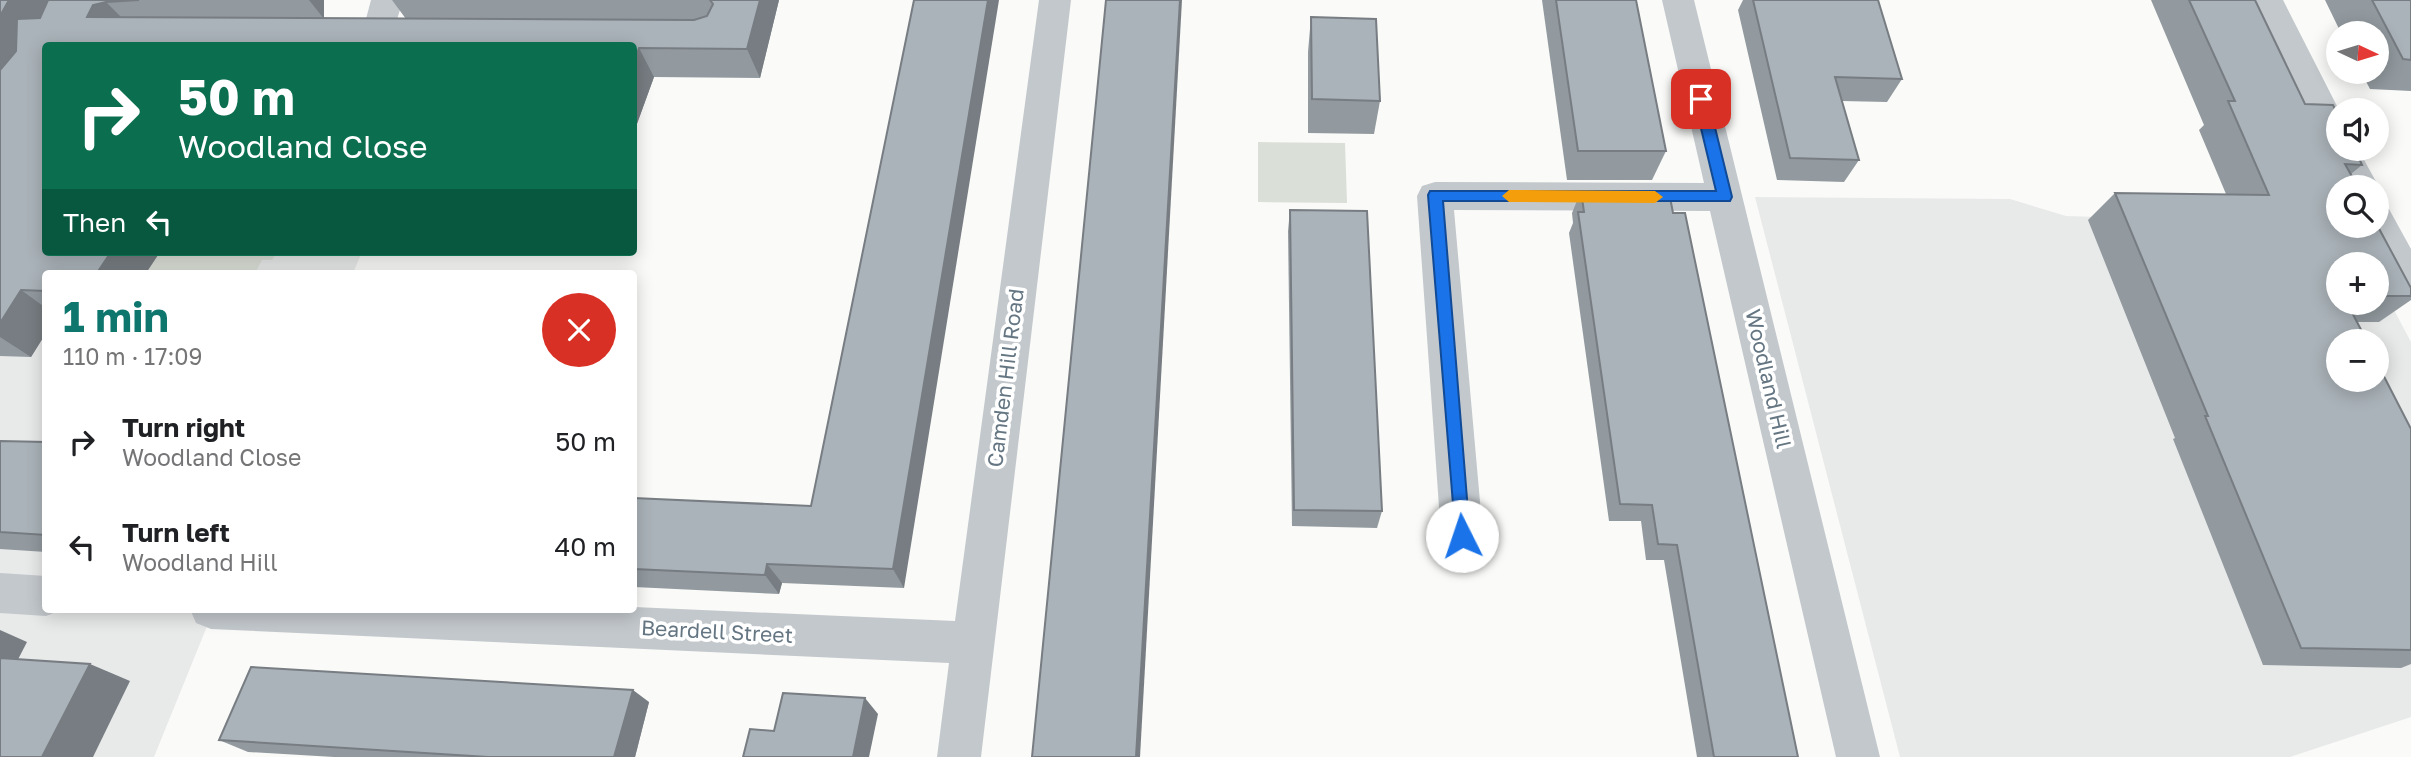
<!DOCTYPE html>
<html lang="en">
<head>
<meta charset="utf-8">
<style>
  :root { --surface:#fff; --page:#f6f6f6; --text:#202124; --muted:#757577; --accent:#0f766e }
  body { margin:0; font-family:"Golos Text",sans-serif; background:var(--page); color:var(--text); height:100vh; display:flex; flex-direction:column; font-size:26px; white-space:nowrap }
  * { box-sizing:border-box; margin:0 }
  p { font-size:23px; color:var(--muted) }
  .icon { flex:none; width:38px; height:38px; fill:none; stroke:currentColor; stroke-width:2; stroke-linecap:round; stroke-linejoin:round }
  .map { position:relative; flex:1; overflow:hidden }
  .side { position:absolute; left:42px; top:270px; width:595px; height:343px; display:flex; flex-direction:column; background:var(--surface); border-radius:7px; box-shadow:0 4px 18px #0003 }
  .side>* { flex:none }
  .top-card { position:absolute; left:42px; top:42px; width:595px; height:214px; border-radius:7px; box-shadow:0 4px 18px #0003; background:#0b6e4f; color:#fff; overflow:hidden }
  .needle { width:46px; rotate:94deg }
  .controls { position:absolute; left:2326px; top:21px; display:grid; gap:14px }
  .controls a { display:grid; place-items:center; width:63px; height:63px; border-radius:50%; background:var(--surface); box-shadow:0 4px 18px #0003; font-size:35px }
  .pin { position:absolute; display:grid; place-items:center; width:60px; height:60px; color:#fff; margin:-30px; border-radius:14px; box-shadow:0 4px 10px #0006 }
  .me { position:absolute; width:77px; margin:-38px; rotate:356deg; stroke-linejoin:round; filter:drop-shadow(0 0 5px #0008) }
  .turn { display:flex; align-items:center; gap:24px; height:147px; padding:0 21px; font-size:32px }
  .turn .icon { width:91px; height:91px; stroke-width:2.5 }
  .turn b { display:block; font-size:49px; line-height:60px }
  .then { display:flex; align-items:center; height:66px; padding:0 21px; background:#0003; gap:14px; font-size:26px }
  .round { display:grid; place-items:center; flex:none; width:74px; height:74px; border-radius:37px; background:var(--page) }
  .overview { display:flex; align-items:center; justify-content:space-between; height:119px; padding:0 21px }
  h1 { font-size:42px; font-weight:700; line-height:52px; color:var(--accent) }
  ul { padding:0; list-style:none }
  li { display:flex; align-items:center; gap:21px; height:105px; padding:0 21px }
  li div { flex:1 }
  li b { display:block; font-size:26px }
  li em { font-style:normal }
  .map>svg:first-child { display:block }
  .built { fill:#e8e9e9; fill-rule:evenodd }
  .green { fill:#dadfd7 }
  .lines { fill:none; stroke-linecap:round; stroke-linejoin:round }
  .minor { fill:#c3c8cc; fill-rule:evenodd }
  .wall { fill:#929a9f; fill-rule:evenodd }
  .shaded-wall { fill:#777d82 }
  .building { fill:#aab3b9; stroke:#777d82; stroke-width:2 }
  .route { fill:#1a73e8; stroke:#114b97; stroke-width:2 }
  .slow { fill:#f59e0b }
  .labels { text-anchor:middle; stroke-width:7; stroke-linejoin:round; paint-order:stroke }
  .street-label { font-size:21px; fill:#657683; stroke:#fff }
</style>
</head>
<body>
<div class="map">
<svg width="2411" height="757" viewBox="0 0 2411 757">
  <rect width="100%" height="100%" fill="#fafaf8"/>
  <g class="built">
    <path d="M0 175 46 252H362L353 273H46V609H214L154 757H0Z"/>
    <path d="M1755 197 2010 199 2066 216 2338 224V303H2376L2377 278 2411 342V717L2290 757H1900ZM2338 341H2376V380H2338Z"/>
  </g>
  <g class="green">
    <path d="M1258 142 1345 143 1347 203 1258 202Z"/>
    <path d="M160 252H277L272 260H262L255 273H146Z"/>
  </g>
  <g class="lines">
    <g class="minor">
      <path d="M371 0H403L390 42 380 46 366 42 362 34Z"/>
      <path d="M1039 0H1071L981 757H937L949 663 211 629 196 623 190 609 634 607 955 621Z"/>
      <path d="M1662 0H1694L1880 757H1836L1710 211 1454 210 1483 535 1477 548 1462 554 1447 548 1441 535 1417 196 1422 186 1435 182 1704 183Z"/>
      <path d="M2251 0H2283L2339 110 2338 149H2358L2379 187 2376 191V187H2344Z"/>
      <path d="M2376 205 2389 209 2411 249V298L2398 294 2362 226H2376Z"/>
      <path d="M0 573 46 576V609L61 610 46 616 0 613Z"/>
    </g>
  </g>
  <g class="wall">
    <path d="M0 0H324V19H406L392 0H779L760 78 654 77 634 132V46H46V252H160L146 273H46V333L31 357 0 356Z"/>
    <path d="M914 0 904 588 782 583 779 594 634 587V498L811 506Z"/>
    <path d="M1542 0H1636L1666 151 1652 180H1567Z"/>
    <path d="M1743 0H1878L1902 79 1887 102 1842 101 1859 160 1844 182 1777 180 1738 10Z"/>
    <path d="M2151 0H2255L2305 104 2362 165 2351 174 2411 288V300L2379 322H2357L2411 429V664L2401 668 2263 665 2173 439 2175 438 2088 220 2115 193 2226 194 2199 130 2204 125ZM2376 264V303H2338Z"/>
    <path d="M2325 0H2411V91L2370 89 2361 72H2376V33H2341Z"/>
    <path d="M1311 17 1380 101 1374 134 1308 133V52Z"/>
    <path d="M1581 191 1673 213 1798 757H1697L1664 560H1646L1641 521H1609L1569 233 1573 223 1572 213Z"/>
    <path d="M1290 210 1382 511 1377 528 1292 526 1288 231Z"/>
    <path d="M0 441 46 442V552L0 549Z"/>
    <path d="M649 702 635 757H334L248 752 219 740Z"/>
  </g>
  <g class="shaded-wall">
    <path d="M9 0H55L0 83V16Z"/>
    <path d="M309 0H324V19Z"/>
    <path d="M760 0H779L760 78 747 49Z"/>
    <path d="M988 0H999L904 588 893 569Z"/>
    <path d="M1180 0H1182L1140 757H1136Z"/>
    <path d="M106 2 135 31 87 17 93 5Z"/>
    <path d="M639 48 654 77 634 132V63Z"/>
    <path d="M111 252H160L146 273H97Z"/>
    <path d="M21 290 46 308V333L31 357 0 337V323Z"/>
    <path d="M767 564 782 583 779 594 765 575Z"/>
    <path d="M0 630 27 642 11 673 0 668Z"/>
    <path d="M90 664 130 681 93 757H42Z"/>
    <path d="M633 690 649 702 635 757H614Z"/>
    <path d="M865 698 878 714 869 757H853Z"/>
  </g>
  <g class="building">
    <path d="M0 0H9L0 16Z"/>
    <path d="M48 0H139L106 2 93 5 87 17 694 20 707 16 713 4 710 0H760L747 49 639 48 634 63V46H46V252H111L97 273H46V291L21 290 0 323V70L16 51 17 19 40 18Z"/>
    <path d="M914 0H988L893 569 767 564 765 575 634 569V498L811 506Z"/>
    <path d="M1106 0H1180L1136 757H1032Z"/>
    <path d="M1556 0H1636L1666 151H1578Z"/>
    <path d="M1753 0H1878L1902 79 1835 77 1859 160 1790 158Z"/>
    <path d="M2189 0H2255L2305 104 2333 105 2338 115V149H2355L2362 165 2345 164 2358 187H2338V226H2376V223L2411 288V296H2376V264H2338V303H2347L2367 341H2338V380H2376V361L2411 429V650L2301 648 2205 416H2208L2115 193 2269 195 2228 101H2235Z"/>
    <path d="M2372 0H2411V60L2403 59Z"/>
    <path d="M1311 17 1376 19 1380 101 1312 99Z"/>
    <path d="M1581 191 1669 192 1673 213H1685L1798 757H1714L1677 545 1658 544 1652 505 1620 504 1578 212H1584Z"/>
    <path d="M1290 210 1367 211 1382 511 1294 510Z"/>
    <path d="M0 441 46 442V535L0 532Z"/>
    <path d="M0 658 90 664 42 757H0Z"/>
    <path d="M251 667 633 690 614 757H488L219 740Z"/>
    <path d="M783 693 865 698 853 757H743L750 729 774 731Z"/>
  </g>
  <path class="route" d="M1701 93 1708 99 1732 197 1730 201H1443L1470 536 1468 541 1462 543 1456 541 1428 195 1430 191H1716L1694 99Z"/>
  <path class="slow" d="M1509 190 1655 191 1663 197 1655 203 1509 202 1502 196Z"/>
  <g class="labels">
    <g class="street-label">
      <text transform="translate(1006 378) rotate(-83)" y="7">Camden Hill Road</text>
      <text transform="translate(1768 379) rotate(77)" y="7">Woodland Hill</text>
      <text transform="translate(717 632) rotate(3)" y="7">Beardell Street</text>
    </g>
  </g>
</svg>
<div class="controls">
<a><svg class="needle" viewBox="-14 -14 28 28"><path d="M0-13l5 13h-10z" fill="#e53935"/><path d="M0 13l5-13h-10z" fill="#757577"/></svg></a>
<a><svg class="icon" aria-label="sound" viewBox="0 0 24 24"><path d="M4 9h4l5-4v14l-5-4H4zM17 9q2 3 0 6"/></svg></a>
<a><svg class="icon" aria-label="search" viewBox="0 0 24 24"><circle cx="10" cy="10" r="6"/><path d="M15 15l6 6"/></svg></a>
<a>+</a>
<a>−</a>
</div>
<div class="pin" style="left:1701px;top:99px;background:#d93025"><svg class="icon" aria-label="arrive" viewBox="0 0 24 24"><path d="M6 21V4h12l-3 4 3 4H6"/></svg></div>
<svg class="me" style="left:1462px;top:536px" viewBox="-20 -20 40 40"><circle r="19" fill="#fff"/><path d="M0-13L10 11 0 6-10 11z" fill="#1a73e8"/></svg>
<div class="top-card">
<div class="turn"><svg class="icon" aria-label="right" viewBox="0 0 24 24"><path d="M7 20v-9h11M14 6l5 5-5 5"/></svg><div><b>50 m</b>Woodland Close</div></div>
<div class="then">Then<svg class="icon" aria-label="left" viewBox="0 0 24 24"><path d="M17 20v-9H6M10 6l-5 5 5 5"/></svg></div>
</div>
<section class="side">
<div class="overview"><div><h1>1 min</h1><p>110 m · 17:09</p></div><a class="round" style="background:#d93025;color:#fff"><svg class="icon" aria-label="close" viewBox="0 0 24 24"><path d="M6 6l12 12M18 6L6 18"/></svg></a></div>
<ul>
<li><svg class="icon" aria-label="right" viewBox="0 0 24 24"><path d="M7 20v-9h11M14 6l5 5-5 5"/></svg><div><b>Turn right</b><p>Woodland Close</p></div><em>50 m</em></li>
<li><svg class="icon" aria-label="left" viewBox="0 0 24 24"><path d="M17 20v-9H6M10 6l-5 5 5 5"/></svg><div><b>Turn left</b><p>Woodland Hill</p></div><em>40 m</em></li>
</ul>
</section>
</div>
</body>
</html>
